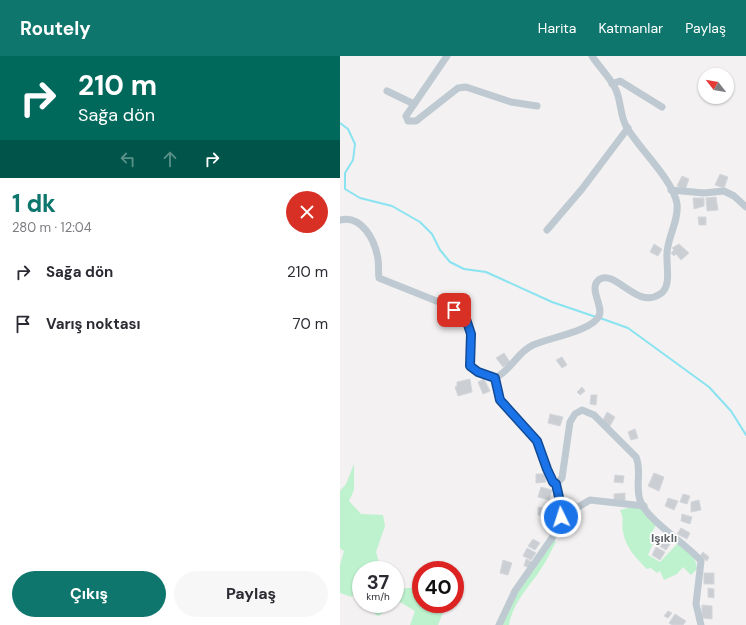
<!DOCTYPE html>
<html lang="tr">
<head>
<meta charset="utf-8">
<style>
  :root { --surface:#fff; --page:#f7f7f7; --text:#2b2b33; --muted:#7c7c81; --accent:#0f766e }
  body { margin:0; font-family:"DM Sans",sans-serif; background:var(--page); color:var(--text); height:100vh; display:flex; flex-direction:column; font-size:15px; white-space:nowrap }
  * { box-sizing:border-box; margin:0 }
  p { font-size:13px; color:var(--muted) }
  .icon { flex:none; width:22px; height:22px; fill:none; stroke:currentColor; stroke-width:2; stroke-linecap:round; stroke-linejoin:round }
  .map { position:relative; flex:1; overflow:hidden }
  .drawer { display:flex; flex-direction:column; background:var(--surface); width:340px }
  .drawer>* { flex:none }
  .guide { background:#00695c; color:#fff; overflow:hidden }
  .needle { width:26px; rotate:301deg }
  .fabs { position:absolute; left:358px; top:12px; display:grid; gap:8px }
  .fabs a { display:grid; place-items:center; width:36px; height:36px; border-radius:50%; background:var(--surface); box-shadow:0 1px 3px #0004; font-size:20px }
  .speed { position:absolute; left:12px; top:505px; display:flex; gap:8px; font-size:20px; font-weight:700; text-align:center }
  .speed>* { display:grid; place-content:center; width:52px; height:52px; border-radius:50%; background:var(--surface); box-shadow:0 1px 3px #0004; line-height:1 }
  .speed small { font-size:10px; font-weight:400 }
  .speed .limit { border:6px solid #d22; background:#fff; color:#111 }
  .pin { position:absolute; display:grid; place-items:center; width:34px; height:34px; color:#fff; margin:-17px; border-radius:8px; box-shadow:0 2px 6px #0006 }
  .me { position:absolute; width:44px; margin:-22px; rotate:356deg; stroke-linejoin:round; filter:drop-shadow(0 0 3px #0008) }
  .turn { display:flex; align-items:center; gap:14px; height:84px; padding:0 12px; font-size:18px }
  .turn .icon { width:52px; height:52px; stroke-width:2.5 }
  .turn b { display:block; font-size:28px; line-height:34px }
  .lanes { display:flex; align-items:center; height:38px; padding:0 12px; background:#0003; justify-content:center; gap:20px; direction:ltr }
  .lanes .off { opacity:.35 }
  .round { display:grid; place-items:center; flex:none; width:42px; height:42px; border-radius:21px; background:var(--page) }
  .head { display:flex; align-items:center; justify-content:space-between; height:68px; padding:0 12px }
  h1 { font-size:24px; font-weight:700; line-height:30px; color:var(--accent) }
  .primary-button { display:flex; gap:8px; margin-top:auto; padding:8px 12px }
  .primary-button a { flex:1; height:46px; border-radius:24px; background:var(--accent); color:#fff; font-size:16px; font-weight:700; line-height:46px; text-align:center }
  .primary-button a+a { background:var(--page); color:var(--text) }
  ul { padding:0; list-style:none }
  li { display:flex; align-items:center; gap:12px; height:52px; padding:0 12px }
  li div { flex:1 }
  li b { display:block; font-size:15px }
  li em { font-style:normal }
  header { display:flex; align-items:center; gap:24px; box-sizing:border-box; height:56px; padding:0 20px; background:var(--accent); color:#fff }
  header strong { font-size:19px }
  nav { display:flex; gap:22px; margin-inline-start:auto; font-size:14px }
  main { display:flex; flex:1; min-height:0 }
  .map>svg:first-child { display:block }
  .green { fill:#bef2ce }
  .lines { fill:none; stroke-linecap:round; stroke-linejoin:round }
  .stream { stroke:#89e3f1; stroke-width:2 }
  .building { fill:#cbced3; stroke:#d4d7dc }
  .minor { stroke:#bec9d1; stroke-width:7 }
  .route-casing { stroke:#114b97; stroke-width:10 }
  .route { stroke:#1a73e8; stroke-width:7 }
  .labels { text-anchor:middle; stroke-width:3.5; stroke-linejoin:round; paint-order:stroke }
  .quarter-label { font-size:12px; font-weight:bold; fill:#5d6266; stroke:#fff }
</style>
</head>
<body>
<header>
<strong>Routely</strong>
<nav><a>Harita</a><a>Katmanlar</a><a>Paylaş</a></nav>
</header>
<main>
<section class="drawer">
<div class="guide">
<div class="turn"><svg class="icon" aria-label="right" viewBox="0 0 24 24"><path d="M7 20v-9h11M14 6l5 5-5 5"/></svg><div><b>210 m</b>Sağa dön</div></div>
<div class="lanes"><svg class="icon off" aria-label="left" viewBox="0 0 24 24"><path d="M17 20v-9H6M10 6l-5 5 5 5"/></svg><svg class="icon off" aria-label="ahead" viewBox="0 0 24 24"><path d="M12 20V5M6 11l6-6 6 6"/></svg><svg class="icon" aria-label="right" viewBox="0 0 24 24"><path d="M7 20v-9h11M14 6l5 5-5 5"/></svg></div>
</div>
<div class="head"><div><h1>1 dk</h1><p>280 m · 12:04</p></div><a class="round" style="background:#d93025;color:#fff"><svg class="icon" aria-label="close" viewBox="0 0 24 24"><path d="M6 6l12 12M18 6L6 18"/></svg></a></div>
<ul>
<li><svg class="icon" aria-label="right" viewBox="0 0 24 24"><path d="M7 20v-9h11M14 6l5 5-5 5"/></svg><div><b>Sağa dön</b></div><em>210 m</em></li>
<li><svg class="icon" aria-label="arrive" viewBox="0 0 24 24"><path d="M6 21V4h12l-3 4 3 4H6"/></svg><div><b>Varış noktası</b></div><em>70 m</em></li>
</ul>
<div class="primary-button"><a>Çıkış</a><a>Paylaş</a></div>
</section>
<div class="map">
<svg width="406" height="569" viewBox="0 0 406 569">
  <rect width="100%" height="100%" fill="#f3f1f1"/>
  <g class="green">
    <path d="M14 408V434L9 445 21 458 43 459 45 470 36 496 41 514H21V547L18 529 12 541 0 537V509L4 495 0 492V435L6 428Z"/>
    <path d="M298 450 316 469 309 482 314 485 308 499 320 506 339 486C348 494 356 500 357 513L351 519 343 511 337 518 324 524 320 515 317 517 311 512 307 513C296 502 286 492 283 476 281 465 285 465 280 454Z"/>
    <path d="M212 482 216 486C211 495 206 506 199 516 187 533 173 547 169 569H156Z"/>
    <path d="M66 532H81V548H100L104 554 98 569H70L75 555 60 546 38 560 22 548H55V537Z"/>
  </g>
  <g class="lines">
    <g class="stream">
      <path d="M0 67 8 73 15 88 13 104 5 117V133L20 142 52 150 80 166 92 178 100 194 110 206 124 213 146 216 212 246 256 261"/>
      <path d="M260 262 288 272 369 331 391 355 406 379"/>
    </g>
  </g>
  <g class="building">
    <path d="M380 118 388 121 384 132 375 129Z"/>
    <path d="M342 120 349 123 345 134 337 130Z"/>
    <path d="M376 141 378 154 367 155 366 142Z"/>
    <path d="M353 142H364V150L354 153Z"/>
    <path d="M358 161H366V169H359Z"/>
    <path d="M314 188 322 193 318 200 310 196Z"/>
    <path d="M339 188 349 197 341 204 336 198 334 200 331 197 334 194 332 192Z"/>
    <path d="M164 297 170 306 163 311 156 302Z"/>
    <path d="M222 301 227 309 222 312 216 304Z"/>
    <path d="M130 323 132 336 118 340 115 331 117 330V326Z"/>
    <path d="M144 323 150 335 143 338 138 326Z"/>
    <path d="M242 331 245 335 240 339 237 336Z"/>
    <path d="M251 339H257L256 349 250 348Z"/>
    <path d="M267 356 275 361 270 370 262 366Z"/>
    <path d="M210 358 223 361 220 370 208 367Z"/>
    <path d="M295 373 298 382 291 384 288 376Z"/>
    <path d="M314 417 324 421 319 435 308 430Z"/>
    <path d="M196 418H205L206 426 196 427Z"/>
    <path d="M275 419 284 420 283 427 274 426Z"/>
    <path d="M201 431 212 434 209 444 198 441Z"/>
    <path d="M285 437V445L274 446V438Z"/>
    <path d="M343 438 350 440 347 448 340 446Z"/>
    <path d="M230 442 234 450 226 453 223 445Z"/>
    <path d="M328 442 338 445 334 454 325 450Z"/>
    <path d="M359 444 361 454 351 456V446Z"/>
    <path d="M198 451 205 452V460L198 459Z"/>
    <path d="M210 455H220V463L210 462Z"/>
    <path d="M342 458 352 461 350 468 341 465Z"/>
    <path d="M341 472 350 477 347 483 337 478Z"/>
    <path d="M321 479 332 485 326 494 316 488Z"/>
    <path d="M193 483 200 487 195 494 188 490Z"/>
    <path d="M316 491 325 496 320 504 312 499Z"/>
    <path d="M187 492 196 497 191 504 183 500Z"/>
    <path d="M363 496 369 501 367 505 360 500Z"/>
    <path d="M186 503 192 506 190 512 184 510Z"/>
    <path d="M163 504 172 507 168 519 160 517Z"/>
    <rect x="364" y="517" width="10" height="11"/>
    <path d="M368 532 374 533V542L368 541Z"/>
    <path d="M362 549 372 550V563L362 562Z"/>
    <path d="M328 555 332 557 328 562 324 560Z"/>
    <path d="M335 558 346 565 343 569H332L329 567Z"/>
  </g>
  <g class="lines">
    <g class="minor">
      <path d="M107 0 66 60 68 65H76L118 32 126 31 171 46 197 50"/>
      <path d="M272 28 280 25 322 51"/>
      <path d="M47 35 74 48"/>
      <path d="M331 134 364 137 384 135 394 140 406 151"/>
      <path d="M0 164C22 159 35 184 38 203 39 209 38 215 39 222L104 248 125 260 131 278 130 310 138 316 155 322C171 315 177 296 193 289 208 282 252 275 259 260 264 250 247 231 260 223 276 214 297 254 320 238 332 231 326 210 327 198 327 182 339 165 337 148 333 123 298 92 286 70 280 59 281 45 276 34 271 22 259 11 252 0"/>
      <path d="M207 174 242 133 288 72"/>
      <path d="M155 322 160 344 197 385 207 413 213 426 216 428 222 422 230 366 235 358 242 354 254 359 296 401C302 414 295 430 300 444 307 465 346 487 361 505L356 548 361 569"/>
      <path d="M221 461 250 444 304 450"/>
      <path d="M159 569 175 535 212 482 220 466 221 450 216 428"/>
    </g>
  </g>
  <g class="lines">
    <defs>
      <path id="route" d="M114 254 125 260 131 278 130 310 138 316 155 322 160 344 197 385 207 413 213 426 216 428 221 450V461"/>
    </defs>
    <use href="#route" class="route-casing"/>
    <use href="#route" class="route"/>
  </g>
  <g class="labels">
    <g class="quarter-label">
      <text x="324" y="486">Işıklı</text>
    </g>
  </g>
</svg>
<div class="fabs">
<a><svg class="needle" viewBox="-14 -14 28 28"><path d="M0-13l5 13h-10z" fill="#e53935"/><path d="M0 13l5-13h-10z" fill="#7c7c81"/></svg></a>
</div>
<div class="speed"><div>37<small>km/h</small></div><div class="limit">40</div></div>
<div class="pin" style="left:114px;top:254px;background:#d93025"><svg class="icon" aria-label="arrive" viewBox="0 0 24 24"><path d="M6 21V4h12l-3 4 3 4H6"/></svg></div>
<svg class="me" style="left:221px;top:461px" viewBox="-20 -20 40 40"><circle r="17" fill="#1a73e8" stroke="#fff" stroke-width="3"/><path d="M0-11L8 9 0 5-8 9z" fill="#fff"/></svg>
</div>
</main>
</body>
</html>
